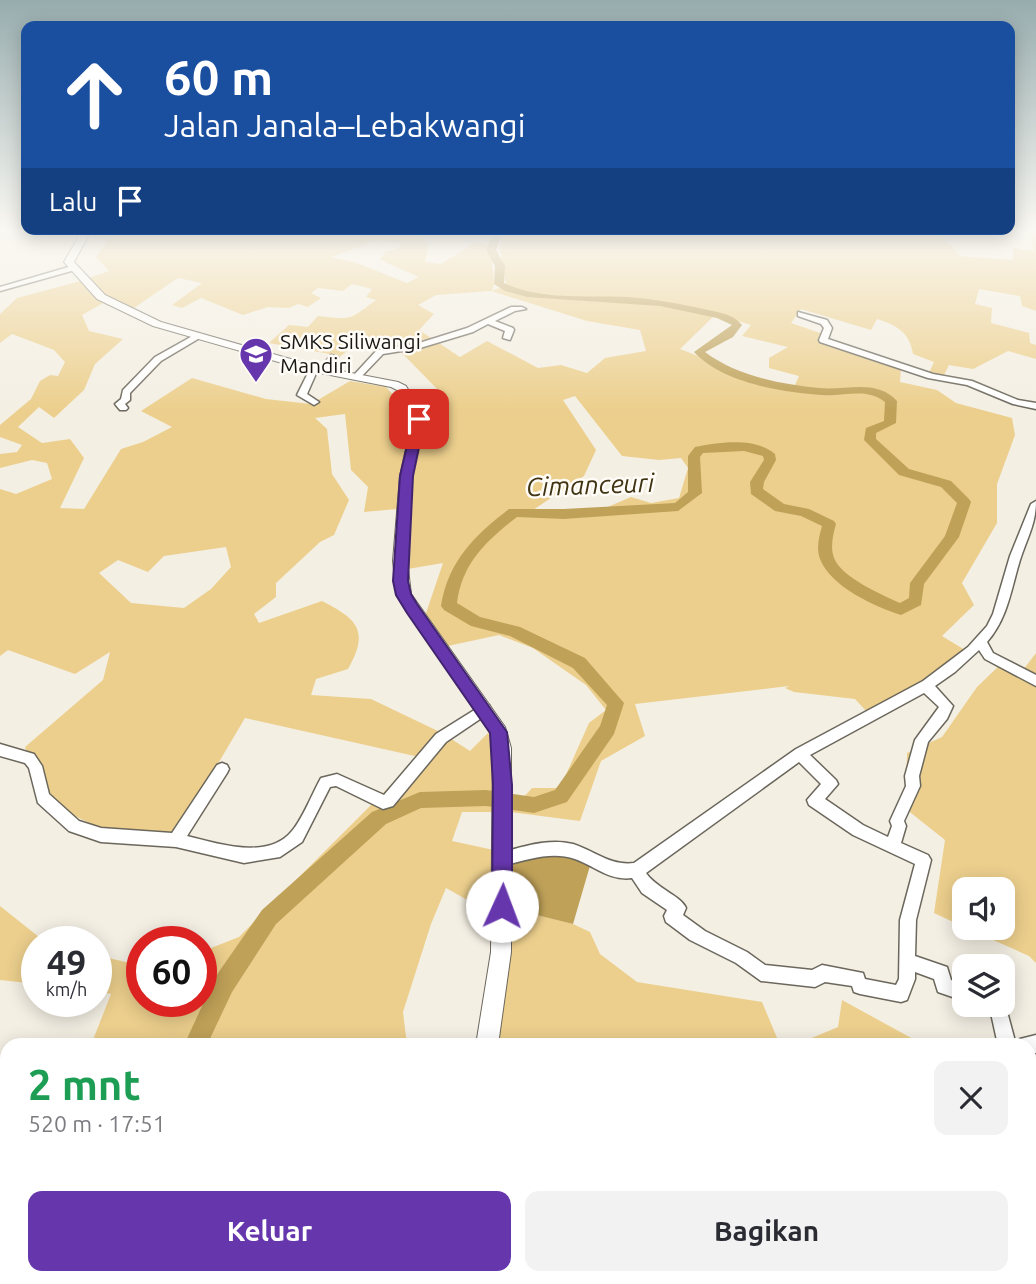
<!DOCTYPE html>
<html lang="id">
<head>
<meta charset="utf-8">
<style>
  :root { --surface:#fff; --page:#f2f2f3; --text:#2b2b33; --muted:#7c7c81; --accent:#6636ad }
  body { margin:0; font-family:Ubuntu,sans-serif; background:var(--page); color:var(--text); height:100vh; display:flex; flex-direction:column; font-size:26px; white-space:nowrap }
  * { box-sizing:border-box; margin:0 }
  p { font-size:23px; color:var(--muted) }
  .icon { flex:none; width:38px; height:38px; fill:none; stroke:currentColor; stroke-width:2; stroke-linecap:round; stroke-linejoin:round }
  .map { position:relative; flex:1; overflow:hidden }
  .drawer { position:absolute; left:0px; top:1038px; width:1036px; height:247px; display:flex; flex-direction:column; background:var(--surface); border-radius:21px 21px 0 0; box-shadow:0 4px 18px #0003 }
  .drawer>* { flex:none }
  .banner { position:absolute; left:21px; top:21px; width:994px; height:214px; border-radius:14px; box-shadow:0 4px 18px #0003; background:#1a4fa0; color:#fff; overflow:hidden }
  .controls { position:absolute; left:952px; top:877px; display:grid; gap:14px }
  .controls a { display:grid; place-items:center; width:63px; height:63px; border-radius:14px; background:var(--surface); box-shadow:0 4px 18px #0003; font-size:35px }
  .speed { position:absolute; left:21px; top:926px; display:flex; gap:14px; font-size:35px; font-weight:700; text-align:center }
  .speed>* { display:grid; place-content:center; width:91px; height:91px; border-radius:50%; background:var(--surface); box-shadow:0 4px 18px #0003; line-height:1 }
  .speed small { font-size:18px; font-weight:400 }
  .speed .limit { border:10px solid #d22; background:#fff; color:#111 }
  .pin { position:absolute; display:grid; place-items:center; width:60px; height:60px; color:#fff; margin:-30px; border-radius:14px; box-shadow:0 4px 10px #0006 }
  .me { position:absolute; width:77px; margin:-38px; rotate:2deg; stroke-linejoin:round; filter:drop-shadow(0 0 5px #0008) }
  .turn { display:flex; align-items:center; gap:24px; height:147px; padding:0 28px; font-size:32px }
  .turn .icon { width:91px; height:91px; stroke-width:2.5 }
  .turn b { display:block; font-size:49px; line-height:60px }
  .then { display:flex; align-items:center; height:66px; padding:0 28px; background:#0003; gap:14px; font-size:26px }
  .round { display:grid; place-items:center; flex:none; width:74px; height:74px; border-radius:14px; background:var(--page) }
  .summary { display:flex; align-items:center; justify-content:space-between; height:119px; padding:0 28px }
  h1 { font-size:42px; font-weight:700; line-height:52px; color:#1e9e55 }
  .cta { display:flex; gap:14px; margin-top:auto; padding:14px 28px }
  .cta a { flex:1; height:80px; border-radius:14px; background:var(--accent); color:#fff; font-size:28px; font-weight:700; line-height:80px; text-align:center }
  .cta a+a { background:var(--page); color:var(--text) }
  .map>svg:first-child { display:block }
  .green { fill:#eccf8d; fill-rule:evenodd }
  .water { fill:#bfa158 }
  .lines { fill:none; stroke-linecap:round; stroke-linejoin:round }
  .river { fill:#bfa158; fill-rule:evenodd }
  .minor-casing { stroke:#6b675c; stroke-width:3 }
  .major-casing { stroke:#6b675c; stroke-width:2 }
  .minor { fill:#fff; fill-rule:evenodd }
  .major { fill:#fff; fill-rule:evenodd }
  .route { fill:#6636ad; stroke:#422370; stroke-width:2 }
  .labels { text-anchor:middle; stroke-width:5; stroke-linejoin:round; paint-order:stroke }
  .far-poi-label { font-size:21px; fill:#181612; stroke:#fffcf8; text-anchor:start }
  .water-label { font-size:26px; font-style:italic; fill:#403312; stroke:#fffcf8 }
</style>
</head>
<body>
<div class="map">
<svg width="1036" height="1284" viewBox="0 0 1036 1284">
  <rect width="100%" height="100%" fill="#f4efe3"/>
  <g class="green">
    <path d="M87 231H429L422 239 429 243 425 262 441 264 476 242 494 245C487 260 498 276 492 291L506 285 500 247 504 231H938L960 256 1013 260V248L1034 251 1030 231H1036V311L1022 306 1020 296 979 289 975 304 992 308 991 323 1029 333 1030 343 1036 345V359L1008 351 973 369 949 365 943 377 929 373 934 362 913 354C910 333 897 325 877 319L871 330 801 309 791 323 823 334 820 342 882 359 901 367 900 382 937 390 956 403 1012 418 1015 435 997 484V523L962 583 974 605 942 636 965 650 946 667 868 713 855 699 794 692 785 688 789 686 635 704 645 736 601 761 580 821 510 812H462L452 841 503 852 505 907 573 924 590 932 600 954 637 982 762 1002 780 1045H487L503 920 446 888 431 924 403 1012 407 1045H91L111 994 96 991V955L134 964 142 971V1001H201V958L211 948 239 937 419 757 245 718 171 843 114 835 44 801 25 747 103 680 110 652 75 674 8 650 0 656V489L16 494 52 479 47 463 32 460 0 468V454L17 452 22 445 0 437V425L31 399 40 381 50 375 58 376 65 362 54 350 12 334 0 343V314L17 298 77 282 109 271 96 257 110 237 84 236ZM378 240 402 244 396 250 386 251 380 259C387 264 409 272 419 277L407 283 357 263 331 257ZM178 278 202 283 172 305 182 308 201 298 243 315 268 307 289 308 298 304 308 307 321 298 311 293 318 288 343 291 352 284 372 289 366 297 376 300C349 320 353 320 318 316L308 327 289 325 269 343 341 356 360 340 401 352 441 393 438 416 417 417 404 428 400 403 386 387 350 381 311 404 266 399 192 378 141 411 172 427 143 442 121 449 84 509 60 508 84 458 70 439 42 443 18 427 39 407 54 418 84 390 95 364 123 339 89 331 82 315 105 302 128 312ZM491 291 587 321 640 330 646 351 605 358 587 373 561 365 538 368 487 341 460 357 419 330 434 314 418 305 436 295ZM716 314 751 325 742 336 788 347 769 358V368L799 376 795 385 775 386 680 349ZM575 396 622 456 659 460 681 458 688 468 679 498 651 503 631 497 582 518 524 516 584 476 596 450 563 400ZM345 414 351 470 368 487 364 512 397 509 396 571 443 563 422 625 443 647 499 635 533 648 586 685 606 710 589 723 560 788H532L510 812 496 725 470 751 442 733 371 699 311 695 316 679 348 669C370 630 357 619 322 601L259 623 254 614 276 597V583L320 542 334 535 349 500 332 474 327 429 315 418ZM226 547 231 567 211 589 184 608 131 603 99 573 118 560 148 572 164 556Z"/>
    <path d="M1036 653V963L1029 956 966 928H1003V889H964V927L934 913 945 840 906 809 907 753 942 737 977 687 1004 661 1023 670Z"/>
    <path d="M0 906 44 941 37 942V984L0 980Z"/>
    <path d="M842 1000 924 1045H795L838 1027Z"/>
    <path d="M1029 1088 1036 1089V1284H331L334 1278H1029Z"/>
    <path d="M7 1163V1278H296L291 1284H0V1178Z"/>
  </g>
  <path class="water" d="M536 848 592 859 573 924 504 907 506 864Z"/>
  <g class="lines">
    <g class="river">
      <path d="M494 231H503L496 250 505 266 504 283C541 301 588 295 628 297 655 299 681 304 708 310 721 313 733 314 742 325L733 337 705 352C737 376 780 384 819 388 846 391 876 378 897 401L896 423 876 433V439L909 469 951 481 969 499 971 502 959 537 924 584 921 605 901 615C874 606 831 587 820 559 816 548 819 537 822 526L801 516 775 511 751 494 750 482 764 460 763 456 744 451 703 453 700 457 702 493 678 511 564 519 517 517C486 541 462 563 457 603L480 617 520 627 585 658 624 703 614 734 567 802 534 813 486 806 421 808 386 824 276 924 232 992 207 1045H184L216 976 262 910 372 812 420 792 486 790 534 797 555 790 600 726 607 705 573 668 510 636 471 626 444 610 441 606C448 561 475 535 509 509H564L675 503 688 492V456L695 447C718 442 756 437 775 454L776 460 764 482 763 489 784 504 809 509 834 521 836 524C833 535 830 547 834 558 841 577 882 595 900 603L909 598 910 583 945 536 957 503 941 487 899 475 864 440 866 428 884 421 885 402C866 387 844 397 822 395 781 392 723 383 694 352L732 325 717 318 660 306 527 297 505 291 494 284 495 266 486 250Z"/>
      <path d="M64 1278H92L90 1284H62Z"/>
    </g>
    <defs>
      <g id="minor">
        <path d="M72 266 76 268 75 270 0 291V287Z"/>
        <path d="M511 307H522L526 309 515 311 495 321 513 328 514 330 510 340 503 338 505 331 488 324 473 332 420 348 383 354 360 378 353 376 377 350 416 344 467 328Z"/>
        <path d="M798 312 827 320 832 328 828 339 933 374 972 381 1018 400 1036 403V409L1013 404 967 385 928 378 820 342 819 340 824 328 821 324 798 316Z"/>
        <path d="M196 334 203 336 161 361 130 393V400L125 404 128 408 126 410H120L115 404 121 399 123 390 155 357Z"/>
        <path d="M331 355 338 357 326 372H320L319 370Z"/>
        <path d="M314 366 318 369 307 394 319 402 314 405 297 395 310 369Z"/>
        <path d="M1036 501C1036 524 1027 538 1020 560 1011 589 1008 618 987 642L993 653 1036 675V686L985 659 979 650 955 672 935 686 953 706 947 719 928 742 919 776 920 786 904 821 906 826 901 843 928 855 931 860 916 920 915 956 947 967 951 980 964 985V1001L938 992 934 979 915 972V979L907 1000 901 1002 860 994 854 992 852 986 825 982 815 987 761 981 736 963 690 940 666 922 664 916 667 910 642 893 632 878C609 881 595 866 575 859 551 851 526 860 503 866L498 864 495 859 498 854 503 852C525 846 550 838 573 844 595 851 610 866 634 863L796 749 923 681 968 647 987 626 993 614 1010 556 1031 504ZM924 693 939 707 915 740 905 776 906 786 890 821 892 826 888 837 863 825 825 799 838 784 836 780 810 755ZM799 762 821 784 807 800 809 805 853 835 915 864 900 920 899 979 896 985 865 979 863 973 822 965 812 970 765 965 747 952 705 931 683 915 686 908C681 896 656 888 646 873Z"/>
        <path d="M484 704 489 705 491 709 489 713 446 742 393 806 383 809 336 786 330 787 302 842 280 857 244 863 176 847 101 842 69 831 38 803 29 768 25 763 0 756V744L34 754 42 766 49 794 79 821 101 828 172 833 217 765 222 763 227 765 229 769 227 773 187 836C217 843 268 861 292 831 303 818 312 794 321 778L337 774 384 795 436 734Z"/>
        <path d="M1003 998 1005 1004 1016 1045H998L989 1004H1003Z"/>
        <path d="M1036 1035V1053H1029V1045H1017L1020 1039Z"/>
        <path d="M1029 1145 1036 1148V1171L1029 1168Z"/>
      </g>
      <g id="major">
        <path d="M82 231H91L74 262 105 295 161 322 315 366 398 382 406 386 425 419 412 476 407 561 411 594 505 727 511 748V952L498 1045H476L491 952 493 748 491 734 397 595 393 561 400 476 413 419 397 390 391 387 310 371 153 326 97 299 64 262Z"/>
        <path d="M436 1278H462L461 1284H435Z"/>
      </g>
    </defs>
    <use href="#minor" class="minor-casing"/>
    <use href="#major" class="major-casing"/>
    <use href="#minor" class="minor"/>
    <use href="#major" class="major"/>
  </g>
  <linearGradient id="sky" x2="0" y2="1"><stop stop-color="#97acae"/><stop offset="0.56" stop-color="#faf8f2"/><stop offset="1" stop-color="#faf8f2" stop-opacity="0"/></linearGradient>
  <rect width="1036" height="411" fill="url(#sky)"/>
  <path class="route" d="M419 415 425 419 413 476 408 581 411 594 417 604 507 732 512 785V906L509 913 502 916 495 913 492 906 493 785 490 733 407 613 396 595 393 581 400 476 413 419Z"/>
  <defs>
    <symbol id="school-pin" viewBox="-11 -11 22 30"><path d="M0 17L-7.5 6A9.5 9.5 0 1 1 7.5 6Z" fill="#6636ad" stroke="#fffcf8"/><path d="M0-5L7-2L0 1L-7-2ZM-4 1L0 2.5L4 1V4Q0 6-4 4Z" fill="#fff"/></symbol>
  </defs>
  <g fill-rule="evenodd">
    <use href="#school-pin" x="237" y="335" width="38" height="52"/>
  </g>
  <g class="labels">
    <g class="far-poi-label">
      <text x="280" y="349">SMKS Siliwangi<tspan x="280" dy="24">Mandiri</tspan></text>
    </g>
    <g class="water-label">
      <text transform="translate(590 485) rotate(-2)" y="9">Cimanceuri</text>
    </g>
  </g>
</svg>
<div class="controls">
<a><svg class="icon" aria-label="sound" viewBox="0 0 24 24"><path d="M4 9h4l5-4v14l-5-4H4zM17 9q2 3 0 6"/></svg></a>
<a><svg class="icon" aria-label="layers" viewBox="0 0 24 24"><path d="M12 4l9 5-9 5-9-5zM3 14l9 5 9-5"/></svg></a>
</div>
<div class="speed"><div>49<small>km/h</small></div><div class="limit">60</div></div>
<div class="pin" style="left:419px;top:419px;background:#d93025"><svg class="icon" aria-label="arrive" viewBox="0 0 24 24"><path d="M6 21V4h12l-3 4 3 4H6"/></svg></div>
<svg class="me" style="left:502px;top:906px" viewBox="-20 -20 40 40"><circle r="19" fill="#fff"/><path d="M0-13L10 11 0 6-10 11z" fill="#6636ad"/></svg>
<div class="banner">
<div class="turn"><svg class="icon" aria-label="ahead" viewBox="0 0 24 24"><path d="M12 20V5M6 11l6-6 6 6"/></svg><div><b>60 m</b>Jalan Janala–Lebakwangi</div></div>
<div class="then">Lalu<svg class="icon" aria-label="arrive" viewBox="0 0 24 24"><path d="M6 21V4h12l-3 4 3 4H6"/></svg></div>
</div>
<section class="drawer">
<div class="summary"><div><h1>2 mnt</h1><p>520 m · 17:51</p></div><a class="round"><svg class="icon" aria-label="close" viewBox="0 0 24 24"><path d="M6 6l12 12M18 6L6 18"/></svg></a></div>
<div class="cta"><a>Keluar</a><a>Bagikan</a></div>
</section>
</div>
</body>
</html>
